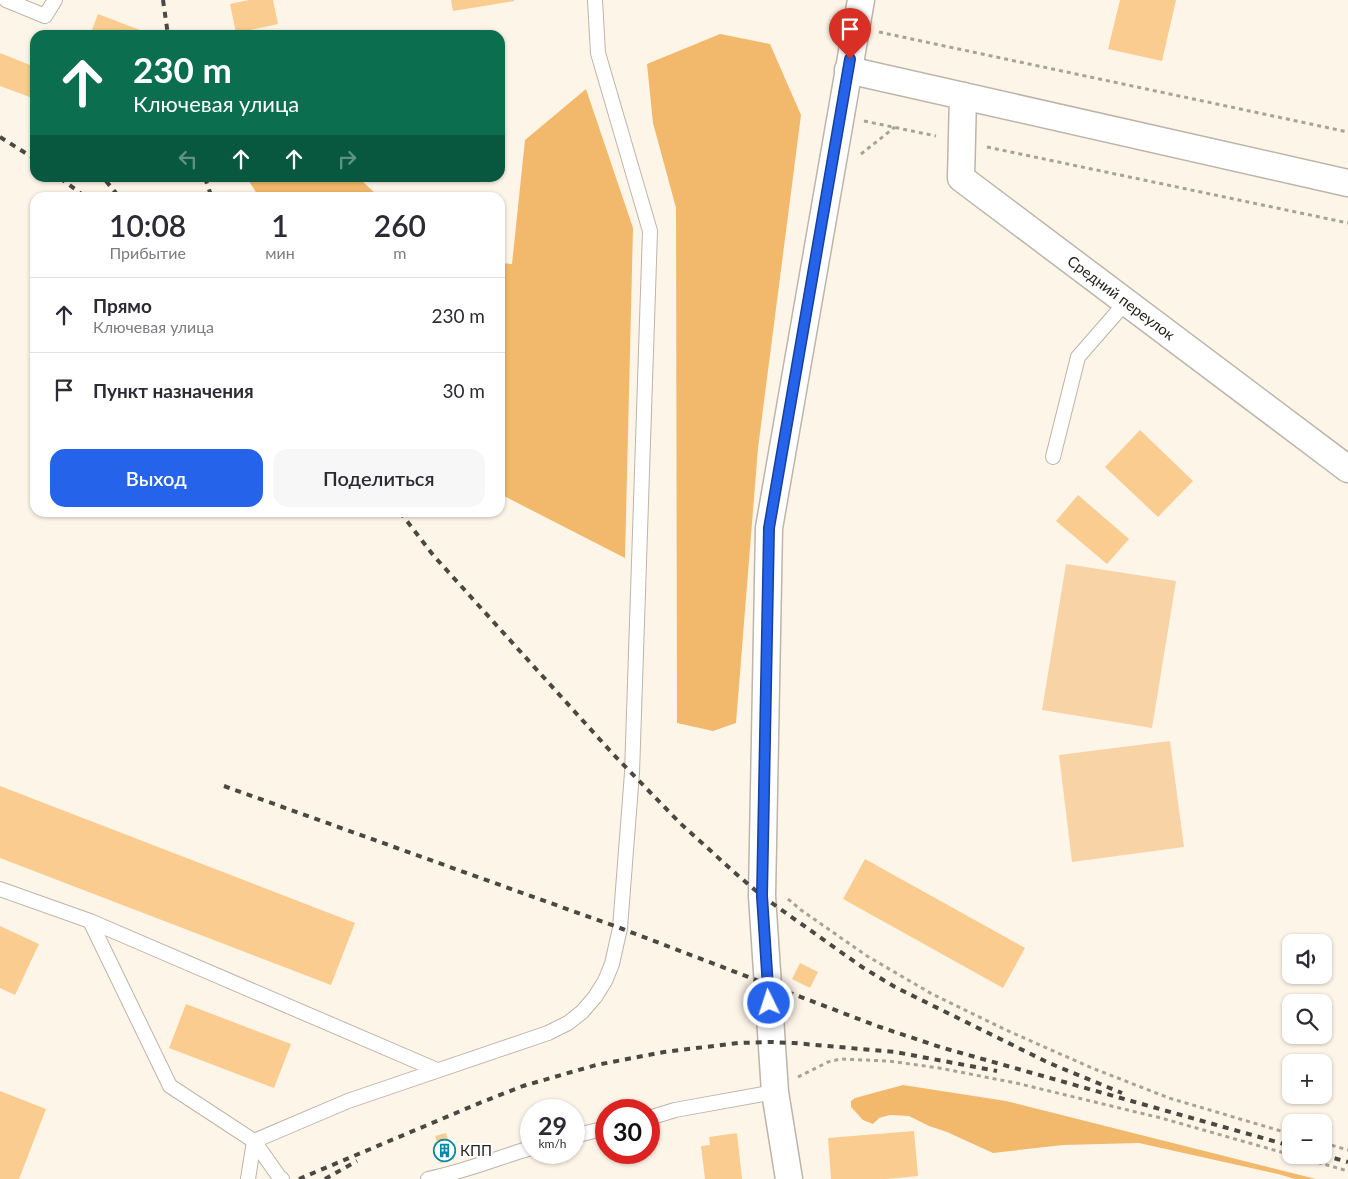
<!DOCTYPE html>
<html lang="ru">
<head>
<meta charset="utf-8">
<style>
  :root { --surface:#fff; --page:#f7f7f7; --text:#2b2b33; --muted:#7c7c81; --line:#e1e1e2; --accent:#2563eb }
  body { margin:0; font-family:Lato,sans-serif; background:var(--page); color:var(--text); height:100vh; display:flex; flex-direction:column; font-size:19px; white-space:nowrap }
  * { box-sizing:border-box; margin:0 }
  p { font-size:16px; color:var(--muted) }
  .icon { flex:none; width:28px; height:28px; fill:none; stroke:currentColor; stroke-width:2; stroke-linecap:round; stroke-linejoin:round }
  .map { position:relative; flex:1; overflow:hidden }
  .side { position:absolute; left:30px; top:192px; width:475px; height:325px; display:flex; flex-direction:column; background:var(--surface); border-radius:15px; box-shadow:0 1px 4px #0004 }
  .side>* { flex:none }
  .banner { position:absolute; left:30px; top:30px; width:475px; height:152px; border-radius:15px; box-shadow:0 1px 4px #0004; background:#0b6e4f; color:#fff; overflow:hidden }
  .fabs { position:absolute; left:1282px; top:934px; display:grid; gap:10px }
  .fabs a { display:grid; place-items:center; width:50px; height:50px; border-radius:10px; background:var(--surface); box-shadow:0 1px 4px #0004; font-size:25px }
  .speed { position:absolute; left:520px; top:1099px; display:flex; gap:10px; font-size:25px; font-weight:700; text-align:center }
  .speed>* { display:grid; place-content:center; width:65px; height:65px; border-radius:50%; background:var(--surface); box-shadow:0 1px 4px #0004; line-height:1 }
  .speed small { font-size:12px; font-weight:400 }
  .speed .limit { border:8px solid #d22; background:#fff; color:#111 }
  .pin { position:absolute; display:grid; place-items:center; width:42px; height:42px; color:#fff; margin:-51px -21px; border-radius:50% 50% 50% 0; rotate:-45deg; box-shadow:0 0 5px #0007 }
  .pin .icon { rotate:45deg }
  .me { position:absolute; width:55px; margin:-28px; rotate:356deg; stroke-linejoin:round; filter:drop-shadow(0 0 4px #0008) }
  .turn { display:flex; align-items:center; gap:18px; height:105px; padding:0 20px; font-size:22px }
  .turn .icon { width:65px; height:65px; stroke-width:2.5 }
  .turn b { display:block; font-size:35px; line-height:42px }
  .lanes { display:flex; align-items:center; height:48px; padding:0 20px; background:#0003; justify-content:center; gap:25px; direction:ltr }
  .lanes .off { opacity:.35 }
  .eta { display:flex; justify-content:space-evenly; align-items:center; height:85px; text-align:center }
  .eta b { font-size:30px; font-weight:600; line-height:35px }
  .primary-button { display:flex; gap:10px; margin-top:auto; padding:10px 20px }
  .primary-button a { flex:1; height:58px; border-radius:15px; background:var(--accent); color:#fff; font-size:20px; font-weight:600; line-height:58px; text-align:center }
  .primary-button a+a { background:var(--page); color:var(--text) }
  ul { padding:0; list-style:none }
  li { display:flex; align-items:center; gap:15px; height:75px; padding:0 20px; border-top:1px solid var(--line) }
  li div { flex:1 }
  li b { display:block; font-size:19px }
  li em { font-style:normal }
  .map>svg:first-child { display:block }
  .green { fill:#f7d3a5 }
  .forest { fill:#f2b96c }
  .building { fill:#facc90 }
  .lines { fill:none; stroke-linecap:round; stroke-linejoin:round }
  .service-casing { stroke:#bdb4aa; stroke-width:16 }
  .minor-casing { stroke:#bdb4aa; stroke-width:29 }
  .path { stroke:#a8a299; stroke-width:3; stroke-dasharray:4 4; stroke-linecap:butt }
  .service { stroke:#fff; stroke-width:14 }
  .minor { stroke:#fff; stroke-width:26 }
  .rail { stroke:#4b4741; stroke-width:4; stroke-dasharray:6 6; stroke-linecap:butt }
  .route-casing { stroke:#184099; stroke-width:12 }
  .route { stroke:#2563eb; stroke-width:9 }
  .labels { text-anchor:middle; stroke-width:4; stroke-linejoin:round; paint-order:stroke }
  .street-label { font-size:15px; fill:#25221e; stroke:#fff }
  .poi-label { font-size:15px; fill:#25221e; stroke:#fff; text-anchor:start }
</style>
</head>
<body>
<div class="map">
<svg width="1348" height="1179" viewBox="0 0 1348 1179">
  <rect width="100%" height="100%" fill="#fef5e9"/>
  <g class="green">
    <path d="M1066 564 1176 581 1152 728 1042 710Z"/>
    <path d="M1170 741 1184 847 1072 862 1059 755Z"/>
  </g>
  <g class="forest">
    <path d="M720 34 770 44 801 115 758 448 736 723 713 731 677 723 676 208 653 123 647 64Z"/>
    <path d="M586 89 633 228 625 558 500 494V263L512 264 525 140Z"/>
    <path d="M247 178H359L379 197H259Z"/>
    <path d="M903 1085 1006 1101 1316 1179H1295L1278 1174 1139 1143 1063 1145 993 1153 947 1132 929 1126 909 1116 890 1115 879 1118 873 1124 863 1120 851 1107V1101L855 1098Z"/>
  </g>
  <g class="building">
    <path d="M249 0H273L278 24 236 33 230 4Z"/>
    <path d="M451 0H514V1L453 11Z"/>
    <path d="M1120 0H1176L1162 61 1108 49Z"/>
    <path d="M98 14 140 30 138 35H90Z"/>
    <path d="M0 53 35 67V99L0 86Z"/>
    <path d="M1140 430 1193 481 1158 517 1105 467Z"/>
    <path d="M1078 495 1129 539 1107 564 1056 521Z"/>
    <path d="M0 786 355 923 331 985 0 858Z"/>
    <path d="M865 859 1025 948 1003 988 843 899Z"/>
    <path d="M0 926 39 944 15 995 0 988Z"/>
    <path d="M800 963 818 972 810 988 792 979Z"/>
    <path d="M186 1004 291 1044 274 1088 169 1048Z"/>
    <path d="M0 1091 46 1109 19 1179H0Z"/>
    <path d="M914 1131 918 1176 886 1179H831L828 1138Z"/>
    <path d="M446 1133 454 1159 440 1163 434 1143 437 1142 435 1136Z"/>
    <path d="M737 1133 742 1179H705L701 1146 710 1145 709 1137Z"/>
  </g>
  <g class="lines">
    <defs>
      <g id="service">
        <path d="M6 0 45 16 55 0"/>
        <path d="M1053 457 1078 357 1126 302"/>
        <path d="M0 889 90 921 437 1070"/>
        <path d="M90 921 170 1086 254 1141 280 1178 282 1179"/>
        <path d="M649 1118 675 1110 775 1092"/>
        <path d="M574 1136 606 1128"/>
        <path d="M248 1179 254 1141 348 1101 548 1033 568 1023 582 1012 595 997 605 981 612 964 620 928 632 773 650 231 598 53 595 0"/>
        <path d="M428 1179C463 1172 497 1158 531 1148"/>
      </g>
      <g id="minor">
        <path d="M848 70 1348 183"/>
        <path id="s1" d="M963 96 961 178 1348 469"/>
        <path d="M789 1179 775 1092 762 896 769 528 861 0"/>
      </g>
    </defs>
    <use href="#service" class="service-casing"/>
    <use href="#minor" class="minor-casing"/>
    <g class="path">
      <path d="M879 32 1348 132"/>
      <path d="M864 121 936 136"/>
      <path d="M987 147 1348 223"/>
      <path d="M861 154 895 127"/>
      <path d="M788 899 801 910 867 956 932 994 1006 1030 1092 1068 1169 1098 1291 1134"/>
      <path d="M798 1077 828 1062 840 1059 889 1061 939 1068 1016 1083 1161 1118 1348 1171"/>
      <path d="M1324 1143 1348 1150"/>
    </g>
    <use href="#service" class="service"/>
    <use href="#minor" class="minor"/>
    <g class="rail">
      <path d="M163 0 168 35"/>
      <path d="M0 137 35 159"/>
      <path d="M60 178 87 198"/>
      <path d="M205 178 212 198"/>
      <path d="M106 181 120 198"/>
      <path d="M400 512 433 555 613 754 680 823 734 872 762 896 862 967 895 987 1049 1063 1122 1093"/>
      <path d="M224 786 620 928 877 1026 940 1047 1291 1146"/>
      <path d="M1323 1155 1348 1162"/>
      <path d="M299 1179 482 1102 523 1086 596 1065 664 1052 738 1043 771 1042 794 1043 895 1052 997 1071"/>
      <path d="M325 1179 357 1161"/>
    </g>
  </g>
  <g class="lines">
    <defs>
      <path id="route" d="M769 1003 762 896 769 528 850 59"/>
    </defs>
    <use href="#route" class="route-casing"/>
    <use href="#route" class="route"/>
  </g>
  <defs>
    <symbol id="building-ring" viewBox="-11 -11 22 22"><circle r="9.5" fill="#fff" stroke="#0489aa" stroke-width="1.5"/><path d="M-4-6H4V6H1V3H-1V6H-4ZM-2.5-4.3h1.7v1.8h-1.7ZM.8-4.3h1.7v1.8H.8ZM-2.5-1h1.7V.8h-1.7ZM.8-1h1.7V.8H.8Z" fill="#0489aa"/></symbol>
  </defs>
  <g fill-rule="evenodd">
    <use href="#building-ring" x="432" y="1138" width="25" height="25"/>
  </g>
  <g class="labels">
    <g class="street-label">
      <text dy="5" stroke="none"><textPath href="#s1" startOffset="282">Средний переулок</textPath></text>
    </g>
    <g class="poi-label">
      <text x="460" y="1156">КПП</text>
    </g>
  </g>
</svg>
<div class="fabs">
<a><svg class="icon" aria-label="sound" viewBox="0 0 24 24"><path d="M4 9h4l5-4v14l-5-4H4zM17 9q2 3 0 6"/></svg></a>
<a><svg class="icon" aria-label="search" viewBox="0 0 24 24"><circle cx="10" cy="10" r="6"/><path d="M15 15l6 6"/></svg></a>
<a>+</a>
<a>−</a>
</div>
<div class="speed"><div>29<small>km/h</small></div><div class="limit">30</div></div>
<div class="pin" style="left:850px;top:59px;background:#d93025"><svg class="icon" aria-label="arrive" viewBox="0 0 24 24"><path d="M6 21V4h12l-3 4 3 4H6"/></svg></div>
<svg class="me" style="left:769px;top:1003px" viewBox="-20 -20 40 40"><circle r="17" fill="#2563eb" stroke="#fff" stroke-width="3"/><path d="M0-11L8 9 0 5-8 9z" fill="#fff"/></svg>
<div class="banner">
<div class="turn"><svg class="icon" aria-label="ahead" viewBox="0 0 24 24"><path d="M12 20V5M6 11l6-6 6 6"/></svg><div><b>230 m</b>Ключевая улица</div></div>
<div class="lanes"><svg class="icon off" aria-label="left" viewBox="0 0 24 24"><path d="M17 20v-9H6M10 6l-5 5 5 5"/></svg><svg class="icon" aria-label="ahead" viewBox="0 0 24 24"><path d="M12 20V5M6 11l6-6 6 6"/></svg><svg class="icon" aria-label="ahead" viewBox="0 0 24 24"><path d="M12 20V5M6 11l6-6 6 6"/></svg><svg class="icon off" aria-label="right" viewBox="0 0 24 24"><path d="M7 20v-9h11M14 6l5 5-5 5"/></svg></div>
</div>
<section class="side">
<div class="eta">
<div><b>10:08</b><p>Прибытие</p></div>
<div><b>1</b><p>мин</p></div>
<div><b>260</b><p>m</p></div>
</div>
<ul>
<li><svg class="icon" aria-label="ahead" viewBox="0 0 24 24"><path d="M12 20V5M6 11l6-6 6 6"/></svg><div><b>Прямо</b><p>Ключевая улица</p></div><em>230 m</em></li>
<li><svg class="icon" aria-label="arrive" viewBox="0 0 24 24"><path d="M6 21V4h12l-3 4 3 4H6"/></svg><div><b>Пункт назначения</b></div><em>30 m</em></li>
</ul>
<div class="primary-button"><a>Выход</a><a>Поделиться</a></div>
</section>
</div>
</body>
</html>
